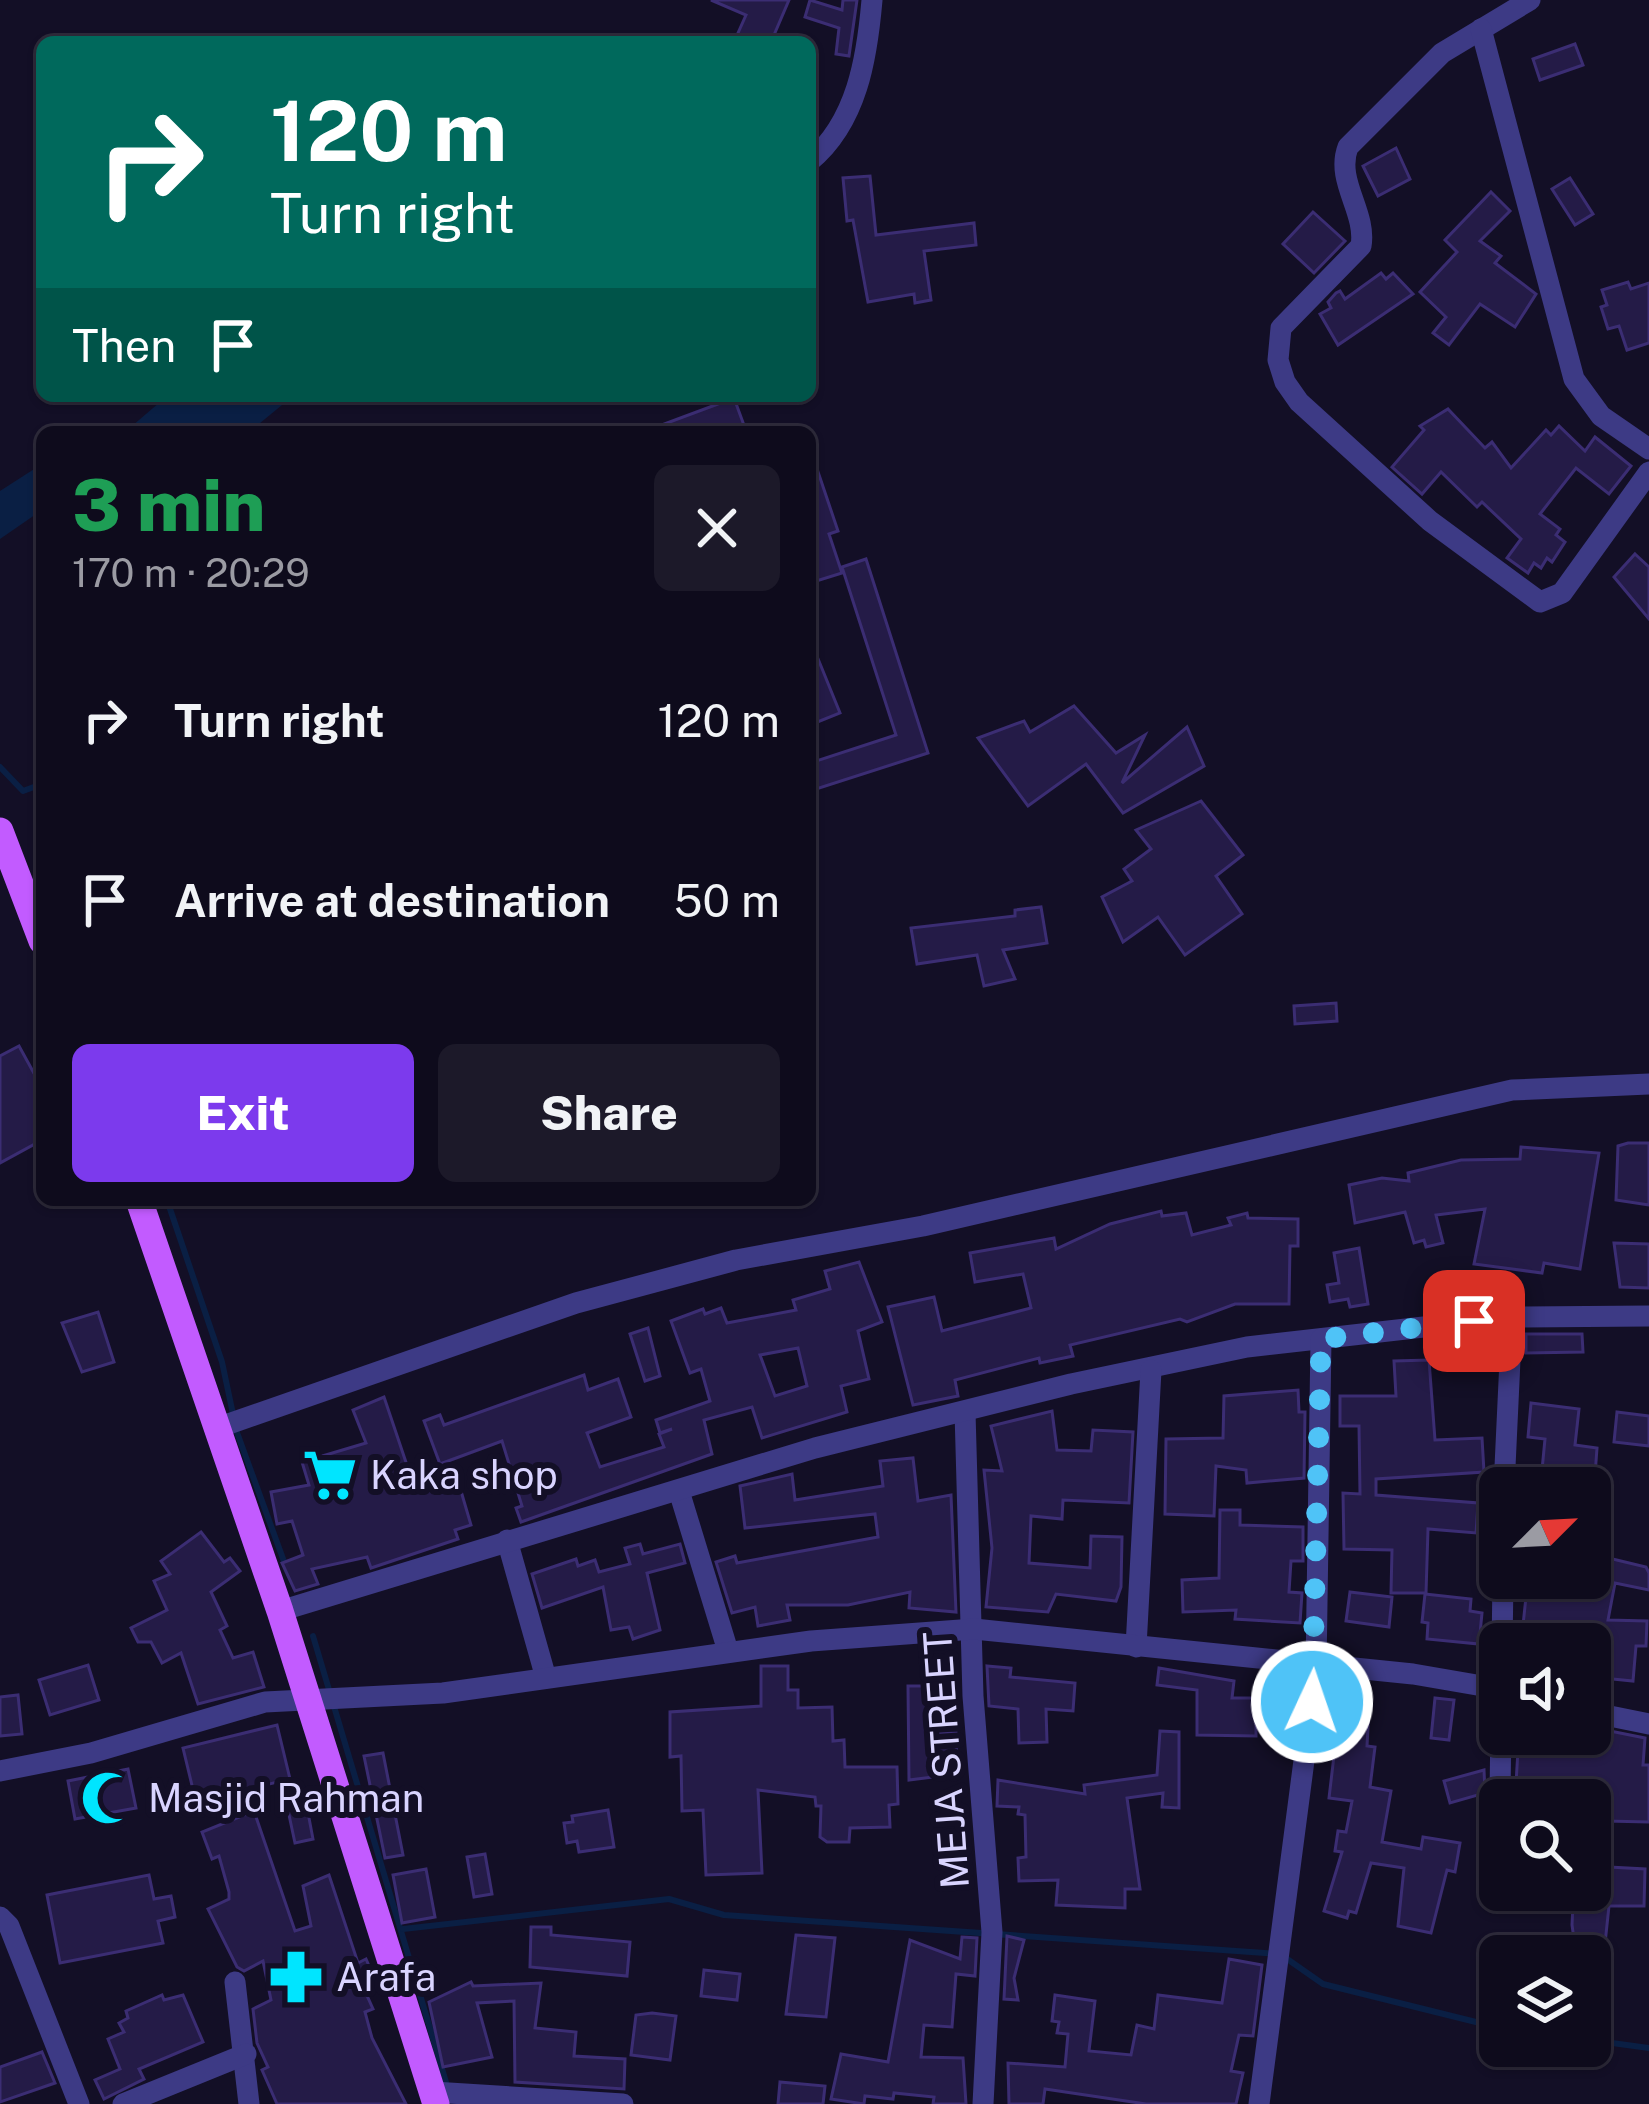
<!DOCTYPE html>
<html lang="en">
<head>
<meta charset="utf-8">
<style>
  :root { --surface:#0e0b1c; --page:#1c1929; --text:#f1f3f6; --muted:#9b9ba3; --line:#2e2b3b; --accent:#7c3aed }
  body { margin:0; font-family:"Public Sans",sans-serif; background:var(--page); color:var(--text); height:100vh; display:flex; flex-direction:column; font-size:45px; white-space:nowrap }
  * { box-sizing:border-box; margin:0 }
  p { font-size:39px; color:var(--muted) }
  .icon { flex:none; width:66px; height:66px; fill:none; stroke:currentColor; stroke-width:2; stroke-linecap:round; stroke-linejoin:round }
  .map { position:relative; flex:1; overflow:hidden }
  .side { position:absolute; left:36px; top:426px; width:780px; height:780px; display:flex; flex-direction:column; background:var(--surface); border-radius:18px; box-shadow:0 3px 9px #0004,0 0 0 3px var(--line) }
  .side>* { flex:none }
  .banner { position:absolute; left:36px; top:36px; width:780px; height:366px; border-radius:18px; box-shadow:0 3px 9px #0004,0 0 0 3px var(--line); background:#00695c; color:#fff; overflow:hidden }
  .needle { width:78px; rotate:66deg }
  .tools { position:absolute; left:1479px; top:1467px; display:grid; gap:24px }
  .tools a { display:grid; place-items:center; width:132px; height:132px; border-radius:18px; background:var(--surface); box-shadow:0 3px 9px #0004,0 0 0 3px var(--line); font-size:60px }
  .pin { position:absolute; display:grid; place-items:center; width:102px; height:102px; color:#fff; margin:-51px; border-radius:24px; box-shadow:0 6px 18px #0006 }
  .me { position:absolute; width:132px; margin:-66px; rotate:3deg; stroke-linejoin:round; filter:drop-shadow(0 0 9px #0008) }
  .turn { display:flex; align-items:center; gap:42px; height:252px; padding:0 36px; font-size:54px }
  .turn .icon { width:156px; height:156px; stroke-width:2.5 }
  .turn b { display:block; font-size:84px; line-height:102px }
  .then { display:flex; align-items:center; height:114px; padding:0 36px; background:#0003; gap:24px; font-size:45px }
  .round { display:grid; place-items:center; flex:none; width:126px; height:126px; border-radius:18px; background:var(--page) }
  .overview { display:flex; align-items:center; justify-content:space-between; height:204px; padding:0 36px }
  h1 { font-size:72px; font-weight:800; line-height:90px; color:#1e9e55 }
  .button { display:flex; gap:24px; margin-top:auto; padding:24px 36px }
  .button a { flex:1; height:138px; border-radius:18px; background:var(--accent); color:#fff; font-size:48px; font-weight:800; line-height:138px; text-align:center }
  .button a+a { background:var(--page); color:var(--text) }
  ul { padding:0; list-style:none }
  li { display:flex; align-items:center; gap:36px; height:180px; padding:0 36px }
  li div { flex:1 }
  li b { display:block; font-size:45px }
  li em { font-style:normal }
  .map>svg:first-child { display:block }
  .water { fill:#0a1f44 }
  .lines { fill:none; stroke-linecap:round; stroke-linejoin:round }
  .stream { stroke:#0a1f44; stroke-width:6 }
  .building { fill:#241b47; stroke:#3b2d73; stroke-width:3; fill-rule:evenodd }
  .minor { stroke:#3d3a85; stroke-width:21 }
  .major { stroke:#c25bff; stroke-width:27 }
  .route { stroke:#4fc3f7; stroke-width:21; stroke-dasharray:0 37.8 }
  .labels { text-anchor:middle; stroke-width:12; stroke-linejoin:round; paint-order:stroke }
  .poi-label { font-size:39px; fill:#d9d4ff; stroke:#130f26; text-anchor:start }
  .street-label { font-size:39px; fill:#d9d4ff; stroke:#130f26 }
</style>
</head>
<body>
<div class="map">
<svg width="1649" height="2104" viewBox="0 0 1649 2104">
  <rect width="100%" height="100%" fill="#130f26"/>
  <g class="water">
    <path d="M167 396H293L249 432H125Z"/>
    <path d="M42 464V510L0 539V491Z"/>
  </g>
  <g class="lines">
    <g class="stream">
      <path d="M0 767 23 791 42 784"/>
      <path d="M42 833V847"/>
      <path d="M167 1200 222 1362 233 1414"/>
      <path d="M235 1427 286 1567"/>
      <path d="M313 1636 446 2082"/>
      <path d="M403 1929 669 1899 724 1915 1280 1954 1323 1984 1500 2028"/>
      <path d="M1590 2040 1649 2048"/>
    </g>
  </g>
  <g class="building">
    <path d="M711 0H789L771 42H734L746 15Z"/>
    <path d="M810 0 842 10 843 0H857L849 56 836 54 839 28 805 17Z"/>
    <path d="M1575 44 1583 65 1540 80 1533 59Z"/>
    <path d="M1396 148 1410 179 1378 196 1363 166Z"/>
    <path d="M870 176 876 235 974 223 976 245 924 251 931 300 915 303 914 294 868 302 853 220 847 221 843 178Z"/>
    <path d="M1570 178 1593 214 1575 225 1552 189Z"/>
    <path d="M1491 192 1510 211 1480 241 1501 256 1495 263 1536 294 1515 327 1480 304 1449 345 1433 333 1446 317 1420 292 1457 252 1445 240Z"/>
    <path d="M1313 212 1345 241 1314 273 1283 244Z"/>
    <path d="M1381 273 1386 279 1393 273 1413 294 1338 345 1320 314 1331 308 1328 302 1336 293 1340 291 1345 299Z"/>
    <path d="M1628 282 1631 289 1649 283V343L1627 350 1619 326 1608 329 1601 307 1607 305 1602 290Z"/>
    <path d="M734 398 745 428 648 432V430Z"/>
    <path d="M1448 409 1485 448 1492 442 1511 468 1546 430 1551 435 1559 426 1585 451 1595 437 1631 466 1609 494 1576 468 1540 514 1560 529 1556 535 1565 542 1552 562 1547 558 1541 568 1534 563 1528 573 1507 558 1521 539 1482 502 1477 507 1441 472 1422 494 1392 467 1424 430 1420 426Z"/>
    <path d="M813 457 838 531 829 534 842 573 810 583Z"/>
    <path d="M1635 554 1649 567V619L1614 577Z"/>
    <path d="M866 559 928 753 810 791V763L896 735 842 567Z"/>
    <path d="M810 639 840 713 810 725Z"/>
    <path d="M1074 706 1116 753 1145 735 1122 783 1187 727 1204 766 1123 813 1086 764 1028 806 978 738 1024 721 1030 732Z"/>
    <path d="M1201 801 1243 855 1216 876 1242 914 1185 955 1158 917 1123 942 1102 897 1132 881 1124 869 1151 849 1136 830Z"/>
    <path d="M1041 907 1047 943 1003 950 1015 979 984 986 977 955 917 964 911 928 1015 916V910Z"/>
    <path d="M1336 1003 1337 1021 1295 1024 1294 1006Z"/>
    <path d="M19 1046 42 1088V1140L0 1163V1056Z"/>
    <path d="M1628 1143H1649V1205L1616 1200 1618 1146Z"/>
    <path d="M1521 1147 1599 1153 1580 1269 1544 1263 1542 1273 1474 1264 1485 1209 1436 1215 1443 1243 1426 1247 1424 1240 1414 1243 1405 1212 1355 1223 1349 1185 1382 1178 1409 1181 1408 1173 1461 1160 1520 1159Z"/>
    <path d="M1161 1211 1162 1216 1186 1213 1192 1235 1231 1225 1228 1218 1247 1213 1248 1218 1298 1219V1246H1290L1289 1304H1235L1187 1322 1180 1319 1070 1345 1073 1356 1040 1363 1039 1358 955 1380 958 1396 913 1405 888 1307 934 1297 942 1331 1031 1308 1023 1274 975 1282 970 1253 1054 1238 1056 1249 1110 1224Z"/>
    <path d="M1614 1243 1649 1244V1288L1620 1287Z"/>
    <path d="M1359 1248 1368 1304 1350 1307 1348 1299 1330 1302 1327 1285 1339 1283 1334 1253Z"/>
    <path d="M859 1262 882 1322 858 1331 869 1379 841 1386 847 1412 762 1438 752 1407 704 1420 712 1454 521 1522 516 1508 522 1506 502 1441 440 1464 424 1421 440 1415 444 1425 584 1375 588 1390 618 1379 631 1417 587 1433 600 1467 664 1447 659 1434 672 1429 660 1433 656 1420 710 1401 701 1369 690 1373 671 1321 703 1309 705 1314 721 1308 727 1323 796 1310 793 1300 830 1289 825 1271ZM798 1348 807 1386 775 1396 760 1355Z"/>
    <path d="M98 1312 114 1362 82 1372 62 1323Z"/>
    <path d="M648 1328 660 1376 645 1381 630 1334Z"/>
    <path d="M1526 1334H1582L1583 1352 1526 1353Z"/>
    <path d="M1429 1360 1435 1440 1482 1438 1484 1472 1376 1479V1495L1478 1503 1476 1533 1428 1529 1426 1593H1391L1392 1550 1344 1549 1343 1493 1360 1494 1359 1426H1340V1396H1396L1394 1361Z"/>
    <path d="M1298 1390 1299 1412H1305L1304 1478 1247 1483 1246 1470 1216 1466 1214 1516 1165 1514 1166 1439 1223 1438 1224 1396Z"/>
    <path d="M384 1397 415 1489 456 1474 471 1525 455 1530 458 1539 371 1568 367 1557 312 1569 318 1584 295 1591 282 1563 303 1555 292 1521 277 1524 271 1492 309 1485 302 1462 366 1443 353 1410Z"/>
    <path d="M1531 1403 1579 1409 1575 1445 1597 1448 1595 1475 1542 1470 1545 1439 1528 1437Z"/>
    <path d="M1052 1411 1057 1450 1091 1451 1093 1430 1133 1432 1129 1503 1063 1500 1062 1519 1031 1516 1029 1563 1090 1568 1091 1536 1122 1537 1121 1587 1116 1601 1056 1594 1048 1612 986 1607 992 1548 984 1470 1002 1471 991 1426Z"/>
    <path d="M1617 1412 1649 1416V1446L1614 1442Z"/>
    <path d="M913 1458 918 1501 951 1495 956 1612 909 1608 910 1592 848 1605H787L790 1620 758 1626 755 1607 732 1613 716 1562 735 1556 737 1563 878 1537 875 1514 745 1528 740 1486 792 1474 795 1500 883 1486 880 1461Z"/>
    <path d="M1220 1510H1240V1525L1303 1527V1561H1291L1289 1592 1302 1593 1300 1623 1235 1619 1236 1610 1183 1612 1182 1580 1219 1578Z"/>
    <path d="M201 1532 224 1562 230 1558 240 1571 211 1592 227 1626 220 1630 233 1658 253 1652 264 1687 198 1704 181 1653 162 1663 151 1642H138L131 1628 167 1610 154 1581 170 1574 161 1561Z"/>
    <path d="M640 1544 643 1554 680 1544 685 1563 647 1573 660 1630 633 1639 629 1627 611 1630 603 1587 542 1608 532 1574 576 1559 578 1566 595 1560 599 1572 630 1564 625 1548Z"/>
    <path d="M1596 1555 1646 1567 1649 1573V1590L1615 1583 1608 1620 1647 1621 1646 1646H1636L1633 1681 1592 1677 1590 1644H1521L1528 1578 1590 1582Z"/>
    <path d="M1350 1592 1392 1597 1389 1627 1346 1621Z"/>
    <path d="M1425 1594 1471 1599 1470 1611 1482 1613 1479 1644 1427 1639 1428 1623 1422 1622Z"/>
    <path d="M88 1665 99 1700 50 1715 39 1680Z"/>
    <path d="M761 1666H788V1690H798V1708L832 1707 833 1741 844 1740 845 1767H897L898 1804 889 1805 890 1827 850 1828 849 1842H827L820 1837 821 1806H816L815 1797 758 1790 762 1873 706 1875 703 1810 682 1811 681 1756 670 1757V1712L761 1706Z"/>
    <path d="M987 1666 1011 1668 1010 1677 1075 1683 1073 1711 1046 1709 1047 1742 1019 1743 1018 1709 989 1706Z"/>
    <path d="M1159 1668 1234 1681 1232 1698H1256V1736L1197 1735V1690L1157 1685Z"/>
    <path d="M908 1686H938L939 1733H956L957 1774 909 1780Z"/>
    <path d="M18 1695 22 1734 0 1736V1697Z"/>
    <path d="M1435 1698 1454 1700 1449 1740 1431 1738Z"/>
    <path d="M1340 1705 1369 1708 1367 1746 1375 1747 1370 1787 1391 1791 1382 1842 1421 1849 1423 1837 1460 1843 1455 1872 1447 1870 1431 1933 1398 1926 1404 1868 1371 1863 1356 1913 1349 1911 1347 1918 1324 1911 1342 1852 1335 1851 1338 1831 1346 1832 1352 1801 1329 1798Z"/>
    <path d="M277 1725 290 1779 196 1802 183 1748Z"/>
    <path d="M1590 1727 1645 1738 1643 1765H1649V1822L1606 1821 1597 1858H1590V1800H1515L1519 1734 1590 1738Z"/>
    <path d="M1160 1731 1179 1732V1808L1162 1807 1163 1793 1127 1798 1140 1889H1125V1908L1056 1905 1058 1880 1019 1881 1018 1858 1026 1857 1025 1815 1018 1814 1019 1807 997 1806 998 1780 1085 1794 1084 1785 1157 1775Z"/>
    <path d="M383 1753 403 1855 385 1858 364 1756Z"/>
    <path d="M128 1769 136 1808 75 1819 68 1781Z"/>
    <path d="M1484 1770 1485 1793 1450 1803 1444 1781Z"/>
    <path d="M305 1797 313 1839 295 1843 286 1801Z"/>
    <path d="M608 1810 614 1847 579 1852 577 1841 567 1843 564 1823 573 1822 572 1816Z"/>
    <path d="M254 1811 295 1931 311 1926 303 1886 329 1875 358 1963 366 1959 373 1975 360 1980 373 2009 365 2012 372 2038 406 2104H277L262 2070 268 2067 257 2043 253 2009 271 2000 263 1961 244 1971 237 1967 208 1909 229 1899V1892L219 1856 212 1859 202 1832Z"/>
    <path d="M485 1854 492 1894 474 1897 467 1857Z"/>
    <path d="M1590 1866 1645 1869 1644 1906H1609L1604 1953 1581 1950 1582 1940 1574 1939 1572 1925 1573 1905 1587 1906Z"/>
    <path d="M426 1869 435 1917 402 1923 393 1875Z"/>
    <path d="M149 1875 154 1899 171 1896 175 1917 158 1921 163 1943 60 1963 47 1895Z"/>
    <path d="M531 1927H551V1935L630 1942 627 1976 530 1967Z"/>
    <path d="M796 1935 835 1938 826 2017 786 2014Z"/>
    <path d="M1007 1936 1024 1940 1014 1978 1018 2000 1004 1999Z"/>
    <path d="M962 1937 977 1938 975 1976 956 1974 952 2027 924 2025 921 2057 963 2058 966 2104H933L934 2097 894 2093 893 2099 865 2096 864 2104 831 2099 841 2054 888 2062 910 1940 960 1959Z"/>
    <path d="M1229 1959 1262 1965 1253 2036 1239 2035 1231 2071 1243 2073 1236 2104H1146L1045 2089 1043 2104H1009L1008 2063 1065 2067 1068 2034 1057 2033 1059 2022 1052 2021 1055 1995 1095 2001 1089 2051 1131 2055 1137 2025 1154 2029 1158 1995 1222 2003Z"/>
    <path d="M704 1970 740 1974 737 2000 701 1996Z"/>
    <path d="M471 1982 473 1986 541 1983 535 2028 576 2032 574 2056 625 2059 624 2089 515 2082 514 2001 477 2003 492 2057 443 2067 429 2002Z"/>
    <path d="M162 1995 164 2000 183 1995 203 2042 139 2069 144 2079 104 2099 95 2080 120 2069 108 2039 124 2032 119 2023 128 2018 126 2011Z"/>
    <path d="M652 2013 676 2016 670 2060 631 2055 636 2015Z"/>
    <path d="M42 2052 55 2083 0 2102V2067Z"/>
    <path d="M780 2082 825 2086 823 2104H778Z"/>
  </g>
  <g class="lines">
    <g class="minor">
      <path d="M1530 0 1442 53 1348 147C1335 181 1367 212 1361 246L1281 328 1278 360 1285 382 1299 402 1430 521 1540 602 1562 593 1649 472"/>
      <path d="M1481 29 1574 379 1601 416 1649 449"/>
      <path d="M810 161C857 122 867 58 872 0"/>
      <path d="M965 1412 973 1696 992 1932 983 2104"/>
      <path d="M217 1428 576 1303 736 1260 923 1226 1512 1090 1649 1084"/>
      <path d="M1504 1488 1512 1317"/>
      <path d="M679 1491 728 1651"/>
      <path d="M507 1540 546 1678"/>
      <path d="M280 1611 815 1448 1071 1384 1247 1347 1512 1317 1649 1316"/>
      <path d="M1136 1647 1151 1370"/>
      <path d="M1590 1712 1649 1724"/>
      <path d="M0 1771 91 1753 265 1702 443 1693 811 1641 974 1629 1413 1674 1500 1689"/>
      <path d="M1499 1868 1503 1578"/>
      <path d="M0 1917 9 1926 79 2104"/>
      <path d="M235 1982 249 2104"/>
      <path d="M433 2092 623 2104"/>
      <path d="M123 2104 246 2054"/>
      <path d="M1259 2104 1316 1669 1321 1339"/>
    </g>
    <g class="major">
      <path d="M0 831 42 941"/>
      <path d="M139 1200 280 1611 436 2104"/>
    </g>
  </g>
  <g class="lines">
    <path class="route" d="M1312 1702 1321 1339 1474 1321"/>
  </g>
  <defs>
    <symbol id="supermarket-bare" viewBox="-9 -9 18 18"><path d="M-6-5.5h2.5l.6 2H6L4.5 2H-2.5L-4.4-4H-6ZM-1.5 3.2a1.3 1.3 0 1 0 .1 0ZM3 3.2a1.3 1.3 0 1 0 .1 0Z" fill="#00e5ff" stroke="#130f26" stroke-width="2.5" paint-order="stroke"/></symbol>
    <symbol id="mosque-bare" viewBox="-9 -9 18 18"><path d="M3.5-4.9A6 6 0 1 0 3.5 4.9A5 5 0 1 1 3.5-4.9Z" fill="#00e5ff" stroke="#130f26" stroke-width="2.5" paint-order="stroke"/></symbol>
    <symbol id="pharmacy-bare" viewBox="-9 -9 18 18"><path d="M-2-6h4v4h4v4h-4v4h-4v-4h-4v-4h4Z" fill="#00e5ff" stroke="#130f26" stroke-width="2.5" paint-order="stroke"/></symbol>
  </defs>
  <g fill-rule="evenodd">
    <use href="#supermarket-bare" x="292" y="1437" width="76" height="76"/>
    <use href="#mosque-bare" x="70" y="1760" width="76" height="76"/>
    <use href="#pharmacy-bare" x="258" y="1939" width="76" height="76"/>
  </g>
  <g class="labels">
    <g class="poi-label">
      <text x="370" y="1489">Kaka shop</text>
      <text x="148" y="1812">Masjid Rahman</text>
      <text x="336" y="1991">Arafa</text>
    </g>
    <g class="street-label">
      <text transform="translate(946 1760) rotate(-94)" y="14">MEJA STREET</text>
    </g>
  </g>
</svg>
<div class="tools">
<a><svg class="needle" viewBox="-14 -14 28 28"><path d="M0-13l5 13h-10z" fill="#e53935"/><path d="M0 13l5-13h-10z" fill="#9b9ba3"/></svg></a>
<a><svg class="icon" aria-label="sound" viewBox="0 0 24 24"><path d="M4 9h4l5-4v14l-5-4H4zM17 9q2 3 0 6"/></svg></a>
<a><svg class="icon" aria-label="search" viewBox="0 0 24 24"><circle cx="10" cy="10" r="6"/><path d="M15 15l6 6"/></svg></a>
<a><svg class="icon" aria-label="layers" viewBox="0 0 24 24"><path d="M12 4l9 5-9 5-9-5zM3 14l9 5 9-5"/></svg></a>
</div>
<div class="pin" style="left:1474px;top:1321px;background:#d93025"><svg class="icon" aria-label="arrive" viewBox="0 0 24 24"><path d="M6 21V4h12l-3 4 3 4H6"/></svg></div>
<svg class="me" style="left:1312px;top:1702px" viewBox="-20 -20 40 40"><circle r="17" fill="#4fc3f7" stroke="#fff" stroke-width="3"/><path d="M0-11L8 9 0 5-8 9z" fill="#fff"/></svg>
<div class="banner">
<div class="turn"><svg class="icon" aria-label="right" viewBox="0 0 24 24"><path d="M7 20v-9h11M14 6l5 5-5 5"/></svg><div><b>120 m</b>Turn right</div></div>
<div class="then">Then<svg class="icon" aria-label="arrive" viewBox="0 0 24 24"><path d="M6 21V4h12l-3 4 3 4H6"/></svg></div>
</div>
<section class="side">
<div class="overview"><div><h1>3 min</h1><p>170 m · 20:29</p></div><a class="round"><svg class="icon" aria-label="close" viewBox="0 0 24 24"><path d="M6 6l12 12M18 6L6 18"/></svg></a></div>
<ul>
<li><svg class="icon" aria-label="right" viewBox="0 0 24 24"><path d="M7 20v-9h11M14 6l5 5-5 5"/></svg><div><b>Turn right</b></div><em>120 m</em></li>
<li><svg class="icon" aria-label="arrive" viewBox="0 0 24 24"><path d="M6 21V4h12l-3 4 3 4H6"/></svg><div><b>Arrive at destination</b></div><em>50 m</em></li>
</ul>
<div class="button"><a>Exit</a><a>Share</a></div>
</section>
</div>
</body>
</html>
